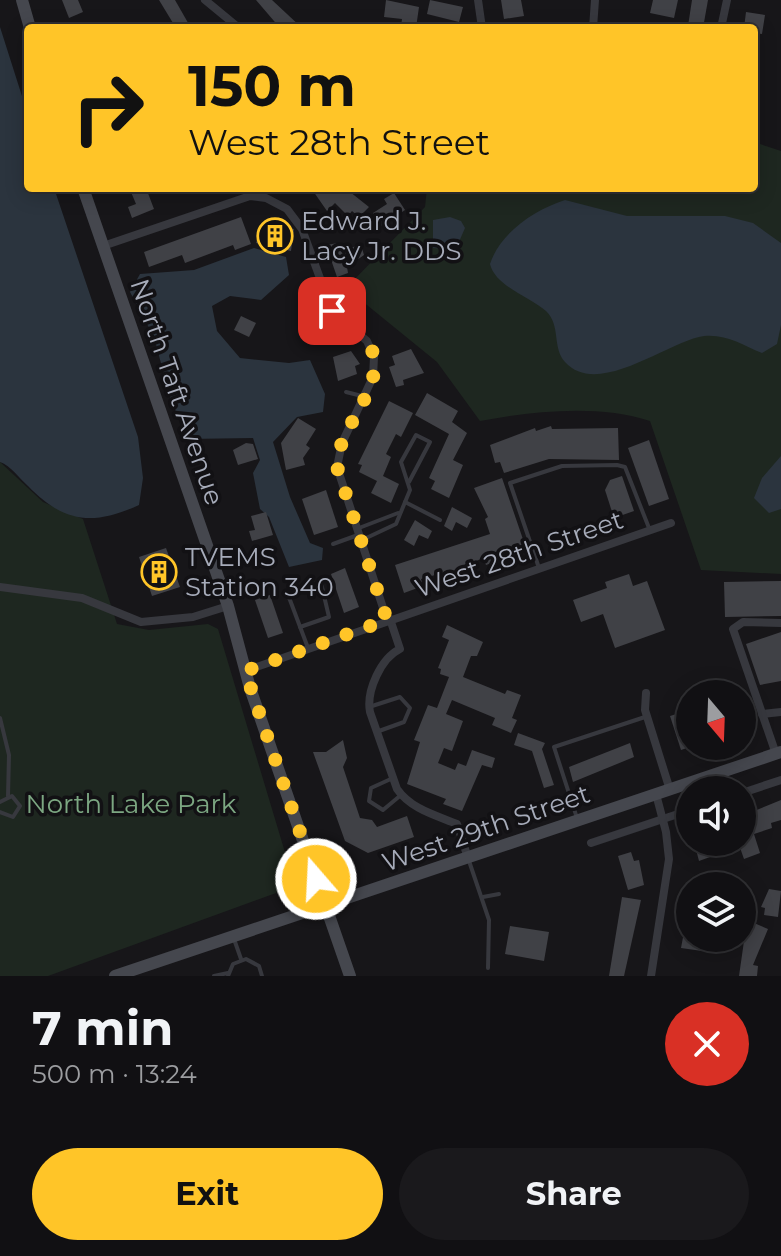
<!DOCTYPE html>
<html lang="en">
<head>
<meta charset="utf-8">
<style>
  :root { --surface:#111013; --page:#1a191c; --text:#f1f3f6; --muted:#9c9da0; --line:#303033; --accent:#ffc528 }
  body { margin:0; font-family:Montserrat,sans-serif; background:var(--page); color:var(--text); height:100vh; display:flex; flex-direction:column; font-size:30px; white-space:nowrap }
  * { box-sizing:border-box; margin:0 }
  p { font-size:26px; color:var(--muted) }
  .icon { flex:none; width:44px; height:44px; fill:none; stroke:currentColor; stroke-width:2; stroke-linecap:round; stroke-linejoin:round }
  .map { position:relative; height:976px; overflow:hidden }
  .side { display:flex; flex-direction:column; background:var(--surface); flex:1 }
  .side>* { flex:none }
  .guide { position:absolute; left:24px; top:24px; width:734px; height:168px; border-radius:8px; box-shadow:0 4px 20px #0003,0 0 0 2px var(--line); background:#ffc528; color:#111; overflow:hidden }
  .needle { width:52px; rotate:161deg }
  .tools { position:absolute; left:676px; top:680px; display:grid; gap:16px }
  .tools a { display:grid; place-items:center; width:80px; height:80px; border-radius:50%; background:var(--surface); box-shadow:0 4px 20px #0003,0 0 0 2px var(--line); font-size:40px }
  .pin { position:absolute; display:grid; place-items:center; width:68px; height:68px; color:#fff; margin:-34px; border-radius:16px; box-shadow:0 4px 12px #0006 }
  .me { position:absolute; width:88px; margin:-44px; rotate:341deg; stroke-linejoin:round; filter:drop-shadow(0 0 6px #0008) }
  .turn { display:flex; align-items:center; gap:28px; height:168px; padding:0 32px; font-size:36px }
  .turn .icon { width:104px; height:104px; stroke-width:2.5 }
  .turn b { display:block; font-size:56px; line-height:68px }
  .round { display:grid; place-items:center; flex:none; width:84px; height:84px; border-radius:42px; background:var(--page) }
  .headline { display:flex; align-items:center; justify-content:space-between; height:136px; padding:0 32px }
  h1 { font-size:48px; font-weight:700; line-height:60px }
  .button { display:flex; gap:16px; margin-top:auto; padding:16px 32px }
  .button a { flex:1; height:92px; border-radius:48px; background:var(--accent); color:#111; font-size:32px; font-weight:700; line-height:92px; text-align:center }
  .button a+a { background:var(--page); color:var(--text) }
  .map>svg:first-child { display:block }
  .green { fill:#1e2720 }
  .water { fill:#2b343e }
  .building { fill:#404146 }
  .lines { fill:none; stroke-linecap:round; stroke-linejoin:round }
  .lane { stroke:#37383e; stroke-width:4 }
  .street { stroke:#37383e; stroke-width:8 }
  .secondary { stroke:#45474e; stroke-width:12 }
  .route { stroke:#ffc528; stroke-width:14; stroke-dasharray:0 25.2 }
  .labels { text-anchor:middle; stroke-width:7; stroke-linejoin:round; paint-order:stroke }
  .poi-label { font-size:26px; fill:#a7acba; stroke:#121114; text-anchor:start }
  .street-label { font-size:26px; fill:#a7acba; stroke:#121114 }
  .park-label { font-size:26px; fill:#7ca782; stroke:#121114 }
</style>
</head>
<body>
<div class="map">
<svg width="781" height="976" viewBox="0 0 781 976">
  <rect width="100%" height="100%" fill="#171619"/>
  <g class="green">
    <path d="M754 142 781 151V574L701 570 650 421C599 404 533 411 480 421L437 362 346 288 425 207 427 188H754Z"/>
    <path d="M0 462 43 502 83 519 117 624 149 630 208 624 218 629 287 859 288 876 276 893 48 976H0Z"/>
  </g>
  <g class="water">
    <path d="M0 27 28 115V188H54L138 437 143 478 139 505C93 526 64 523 28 486 19 478 11 466 0 462Z"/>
    <path d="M565 200 627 216H725L753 223 781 243V325L777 344 762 353C742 345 727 334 704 336 670 340 598 399 565 362 552 348 561 325 546 311 530 297 495 286 490 264 500 233 534 210 565 200Z"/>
    <path d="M450 217 461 221 465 228 458 244 448 249 433 248V220Z"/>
    <path d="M254 248 286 257 289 275 261 300 230 296 212 306 217 331 240 358 289 363 310 360 325 394 323 412 297 417 273 442 290 497 310 543 323 548 322 560 289 567 269 517 260 509 253 473 260 460 253 438 187 439 170 397 154 337 130 292 140 274 194 270Z"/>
    <path d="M781 456V509L769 513 754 498 762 478Z"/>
  </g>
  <g class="building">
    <path d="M62 0H78L83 12 69 18Z"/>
    <path d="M159 0H175L191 28H176Z"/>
    <path d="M256 0H272L302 28H280Z"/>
    <path d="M386 0 419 7 416 28 401 27 402 19 384 17Z"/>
    <path d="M430 0 463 7 459 22 427 14Z"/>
    <path d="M501 0H521L524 16 504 19Z"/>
    <path d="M653 0H678L674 18 650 13Z"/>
    <path d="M692 0H708L703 28 688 26Z"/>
    <path d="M746 12 765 15 762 34 754 33V28H744Z"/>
    <path d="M146 188 154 209 132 218 128 207 136 204 131 192Z"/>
    <path d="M311 188H345L369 207 359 217 352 211 348 216 335 203 327 211Z"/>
    <path d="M394 193 405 210 381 226 373 213 387 204 384 199Z"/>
    <path d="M241 217 251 244 235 250 233 245 185 263 182 255 149 267 144 252Z"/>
    <path d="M262 223 294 229 291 251 256 243Z"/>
    <path d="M338 243 341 250 361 245 364 255 347 267 348 273 337 277 326 245Z"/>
    <path d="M241 316 256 323 249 337 234 330Z"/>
    <path d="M411 349 424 373 403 380 404 385 396 387 389 367 395 365 392 356Z"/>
    <path d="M351 351 360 364 355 366 357 374 338 381 333 357Z"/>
    <path d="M427 393 458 411 452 422 467 433 453 460 463 465 449 498 431 489 435 481 429 478 449 434 415 415Z"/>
    <path d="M389 401 413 413 401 437 396 434 386 454 391 457 383 476 399 484 391 503 371 493 377 481 359 472 362 465 358 464Z"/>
    <path d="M298 418 316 429 306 445 310 448 303 458 305 465 286 470 281 443Z"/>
    <path d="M551 426 552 429 618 428 619 460 549 459 504 473 500 462 495 463 490 445 535 428 536 431Z"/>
    <path d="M649 440 669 499 649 506 628 448Z"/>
    <path d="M246 443 253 444 258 459 238 465 233 450Z"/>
    <path d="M622 476 634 511 614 518 605 490 610 480Z"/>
    <path d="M502 478 527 551 486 565 483 558 461 568 463 573 443 579 442 573 421 579 423 586 404 593 395 565 490 534 485 519 488 517 474 488Z"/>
    <path d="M326 490 338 527 314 535 302 499Z"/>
    <path d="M452 507 472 518 467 528 456 522 452 531 444 526Z"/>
    <path d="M266 512 273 535 252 541 249 531 255 530 251 516Z"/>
    <path d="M415 520 432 531 428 539 419 535 414 546 404 540Z"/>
    <path d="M166 548 180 587 152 596 139 557Z"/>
    <path d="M345 568 359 607 344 613 331 574Z"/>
    <path d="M629 574 633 586 647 581 665 630 615 648 603 614 581 622 573 600 607 588 605 582Z"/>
    <path d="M781 581V616L725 617 724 582Z"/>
    <path d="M270 595 283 633 268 638 255 600Z"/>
    <path d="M447 625 483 642 477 656H471L463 677 505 694 507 690 521 695 512 718 517 720 511 733 492 725 495 718 452 700 446 714 463 721 452 751 444 748 438 763 455 770 458 763 466 766 472 750 495 758 492 768 482 765 462 811 443 804 446 799 407 784 420 742 414 740 428 705 437 708 449 677 440 674 441 669 438 668 449 640 442 637Z"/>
    <path d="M781 632V681L760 685 746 644Z"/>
    <path d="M683 712 690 747 681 750 670 716Z"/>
    <path d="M518 733 545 743 542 749 554 785 544 788 532 751 514 745Z"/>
    <path d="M343 740 347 758 343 767 360 818 372 820 377 827 407 816 414 837 368 853 345 841 313 752H326Z"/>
    <path d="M630 743 634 757 573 782 569 767Z"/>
    <path d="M781 800V820L771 823 772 828 754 834 760 853 744 859 738 842H742V816Z"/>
    <path d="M694 842H705L710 857 699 861Z"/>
    <path d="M631 852 634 861 639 860 644 885 628 890 618 856Z"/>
    <path d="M769 889 781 891 778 917 764 915 765 908 761 907Z"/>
    <path d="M622 897 641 900 624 976H609Z"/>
    <path d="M747 920 768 929 753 965 758 966 757 976H739Z"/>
    <path d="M686 921 690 922V938H704L702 951 681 948Z"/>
    <path d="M510 926 549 932 544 961 505 954Z"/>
  </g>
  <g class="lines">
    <g class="lane">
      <path d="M324 342 352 330"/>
      <path d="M346 392 362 396"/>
      <path d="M405 502 440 520"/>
      <path d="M359 528 398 513"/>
      <path d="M362 540 396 524 410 490 401 462 416 435 430 442 409 482"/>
      <path d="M333 544 358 535"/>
      <path d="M539 568 510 483 562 466 617 465 625 467 649 528"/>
      <path d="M287 592 308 648"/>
      <path d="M300 627 329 617 321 583"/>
      <path d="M369 707 400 697 410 708 404 722 379 731"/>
      <path d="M0 718 9 755 8 796"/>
      <path d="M393 778 371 788 369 801 383 810 401 795"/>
      <path d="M0 802 12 796 20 806 13 817 0 812"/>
      <path d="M577 818 554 747 645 717"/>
      <path d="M468 858 489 920 488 968"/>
      <path d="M483 897 499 894"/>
      <path d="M234 939 241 959"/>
      <path d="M214 976 228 973"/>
      <path d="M228 976 233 964 246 959 259 966 262 976"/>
    </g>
    <g class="street">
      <path d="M205 0 239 28"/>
      <path d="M478 0 482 28"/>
      <path d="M593 28 595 0"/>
      <path d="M721 28 727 0"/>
      <path d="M103 246 250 196 266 198 287 209 302 229 332 311 367 341 374 357 373 377 342 443 337 467 387 620"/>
      <path d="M0 587 82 598 141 622 193 617 228 606"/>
      <path d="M390 619 400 649C381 658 366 691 370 712L397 789C411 809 435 815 457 824L468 858"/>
      <path d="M245 671 671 523"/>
      <path d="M646 693 645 710 670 790"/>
      <path d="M762 714 781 712"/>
      <path d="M776 754 733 629 743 622 781 623"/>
      <path d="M742 793 781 780"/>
      <path d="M591 843 690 810"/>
      <path d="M651 976 669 859 666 832 656 794"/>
    </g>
    <g class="secondary">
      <path d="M22 0 30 28"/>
      <path d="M83 188 228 606 250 688 350 976"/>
      <path d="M115 976 781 752"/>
    </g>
  </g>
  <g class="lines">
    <path class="route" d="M316 879 245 671 387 620 337 467C336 426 392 385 369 344 361 330 343 322 332 311"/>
  </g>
  <defs>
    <symbol id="building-ring" viewBox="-11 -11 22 22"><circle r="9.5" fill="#121114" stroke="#ffc528" stroke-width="1.5"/><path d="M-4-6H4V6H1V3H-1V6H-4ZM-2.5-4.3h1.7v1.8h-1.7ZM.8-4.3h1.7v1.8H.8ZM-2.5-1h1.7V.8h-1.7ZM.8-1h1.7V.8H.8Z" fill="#ffc528"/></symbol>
  </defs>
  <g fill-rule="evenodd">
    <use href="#building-ring" x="255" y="216" width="40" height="40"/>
    <use href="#building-ring" x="139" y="552" width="40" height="40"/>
  </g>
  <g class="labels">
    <g class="poi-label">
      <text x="301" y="230">Edward J.<tspan x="301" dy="30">Lacy Jr. DDS</tspan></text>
      <text x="185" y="566">TVEMS<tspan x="185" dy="30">Station 340</tspan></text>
    </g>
    <g class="street-label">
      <text transform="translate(177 392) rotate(71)" y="9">North Taft Avenue</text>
      <text transform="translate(519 554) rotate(-19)" y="9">West 28th Street</text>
      <text transform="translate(486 828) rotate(-19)" y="9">West 29th Street</text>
    </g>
    <g class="park-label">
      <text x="131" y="813">North Lake Park</text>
    </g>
  </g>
</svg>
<div class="tools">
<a><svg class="needle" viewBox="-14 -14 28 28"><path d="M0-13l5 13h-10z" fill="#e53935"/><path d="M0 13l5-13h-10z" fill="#9c9da0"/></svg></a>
<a><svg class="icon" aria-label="sound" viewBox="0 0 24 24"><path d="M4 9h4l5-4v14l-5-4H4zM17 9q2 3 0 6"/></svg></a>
<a><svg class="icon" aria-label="layers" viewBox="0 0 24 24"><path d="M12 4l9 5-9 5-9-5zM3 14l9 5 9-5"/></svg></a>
</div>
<div class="pin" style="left:332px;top:311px;background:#d93025"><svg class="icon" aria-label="arrive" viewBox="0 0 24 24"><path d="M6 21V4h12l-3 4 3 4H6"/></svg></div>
<svg class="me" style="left:316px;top:879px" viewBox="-20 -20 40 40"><circle r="17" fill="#ffc528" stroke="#fff" stroke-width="3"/><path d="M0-11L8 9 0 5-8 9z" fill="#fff"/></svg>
<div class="guide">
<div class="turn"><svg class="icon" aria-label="right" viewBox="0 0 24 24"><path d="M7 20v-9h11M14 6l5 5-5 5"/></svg><div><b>150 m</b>West 28th Street</div></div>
</div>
</div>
<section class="side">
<div class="headline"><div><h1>7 min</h1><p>500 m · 13:24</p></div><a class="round" style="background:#d93025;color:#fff"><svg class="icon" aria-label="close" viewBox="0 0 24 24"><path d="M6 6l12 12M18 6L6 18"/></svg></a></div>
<div class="button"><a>Exit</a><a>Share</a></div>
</section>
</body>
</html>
